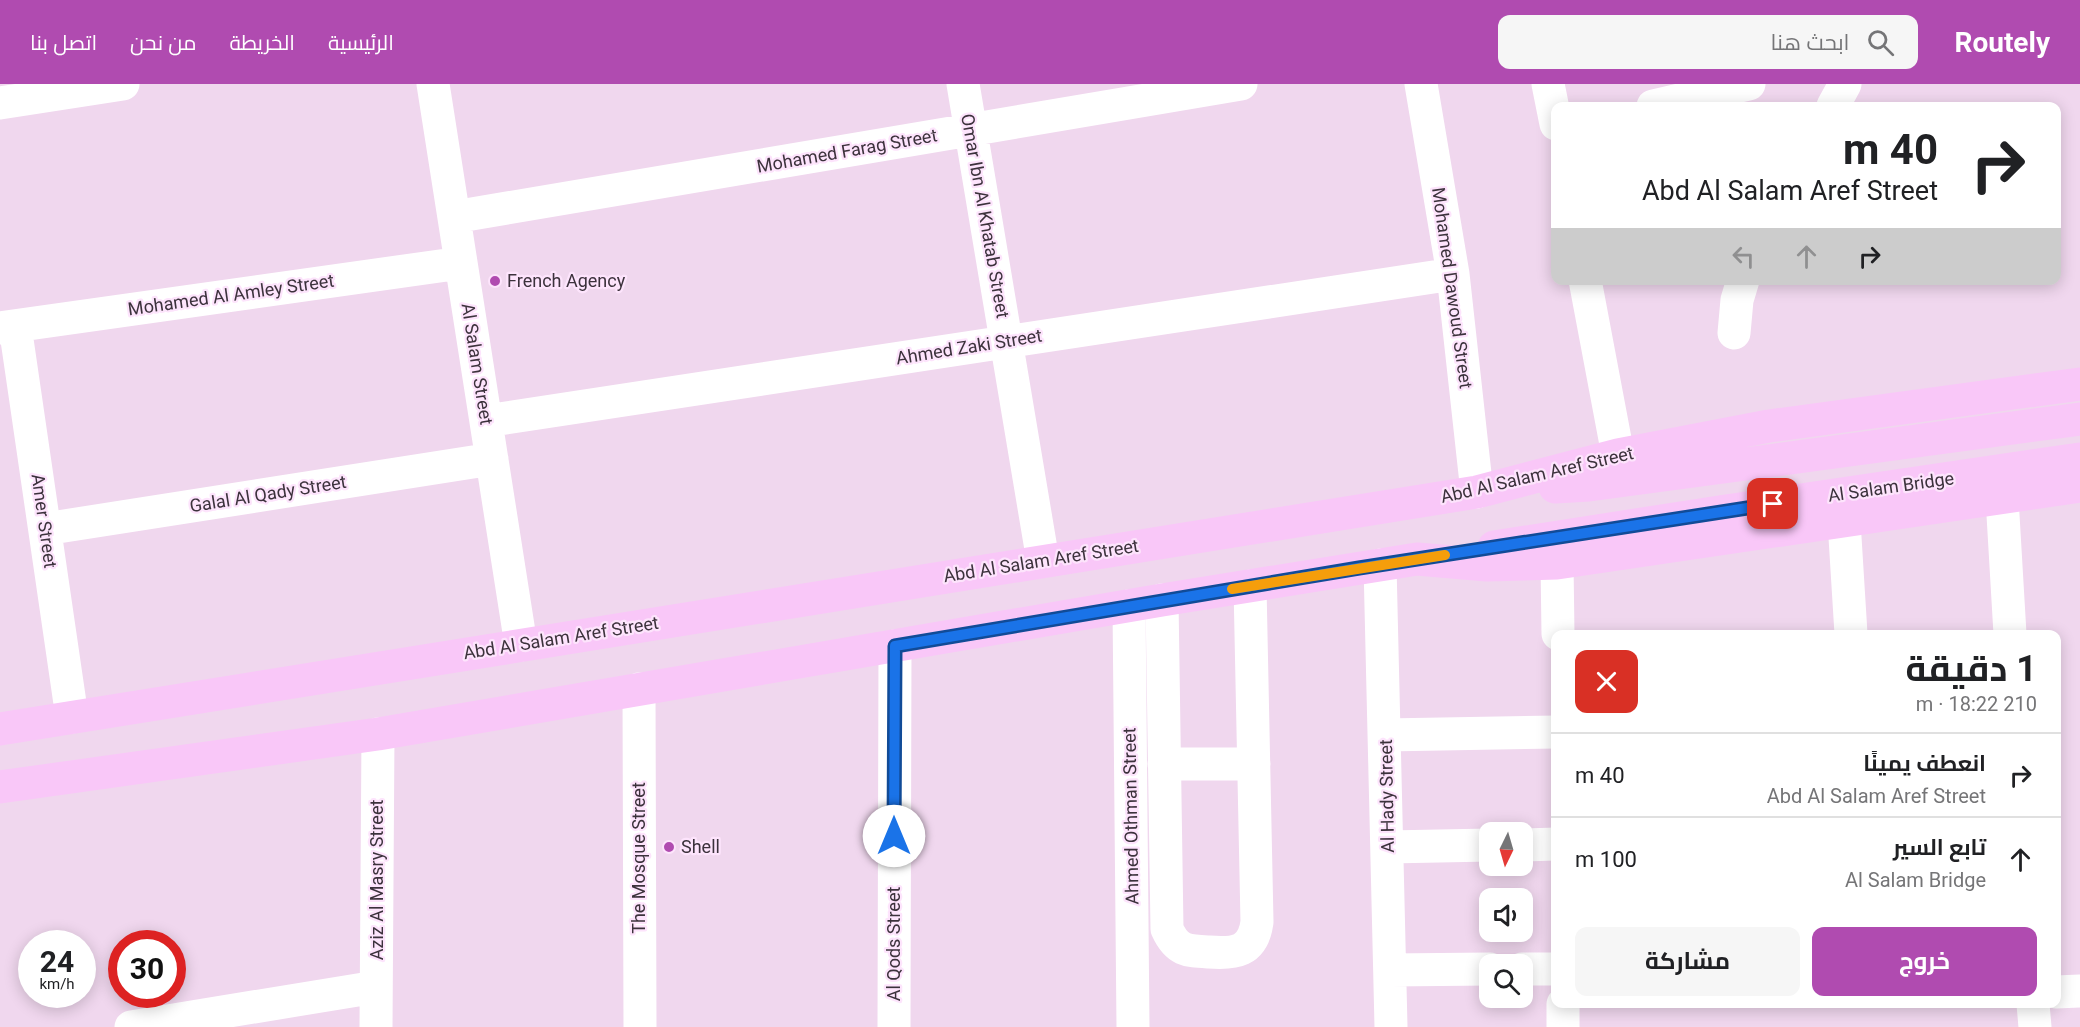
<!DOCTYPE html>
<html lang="ar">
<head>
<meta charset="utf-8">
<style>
	:root { --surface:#fff; --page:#f6f6f6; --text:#202124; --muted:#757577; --line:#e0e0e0; --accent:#b04bb0 }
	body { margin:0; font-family:Roboto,Cairo,sans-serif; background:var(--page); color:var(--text); direction:rtl; height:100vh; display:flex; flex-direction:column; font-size:22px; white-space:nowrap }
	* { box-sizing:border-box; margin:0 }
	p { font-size:20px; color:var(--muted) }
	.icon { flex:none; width:33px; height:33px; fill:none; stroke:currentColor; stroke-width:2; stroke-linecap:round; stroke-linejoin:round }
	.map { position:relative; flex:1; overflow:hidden; direction:ltr }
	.panel { position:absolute; left:1551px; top:546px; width:510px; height:378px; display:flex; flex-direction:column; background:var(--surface); border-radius:12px; box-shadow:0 3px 15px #0003; direction:rtl }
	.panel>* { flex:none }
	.top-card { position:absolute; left:1551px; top:18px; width:510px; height:183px; border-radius:12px; box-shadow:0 3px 15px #0003; direction:rtl; background:#fff; color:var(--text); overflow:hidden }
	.needle { width:39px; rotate:185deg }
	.buttons { position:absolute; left:1479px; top:738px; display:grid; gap:12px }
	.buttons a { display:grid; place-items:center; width:54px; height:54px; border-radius:12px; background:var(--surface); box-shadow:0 3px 15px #0003; font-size:30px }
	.speed { position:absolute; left:18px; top:846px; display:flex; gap:12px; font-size:30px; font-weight:700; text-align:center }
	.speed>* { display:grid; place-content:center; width:78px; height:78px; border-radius:50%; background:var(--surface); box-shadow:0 3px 15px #0003; line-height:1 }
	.speed small { font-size:15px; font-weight:400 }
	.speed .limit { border:9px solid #d22; background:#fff; color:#111 }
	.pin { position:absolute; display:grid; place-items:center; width:51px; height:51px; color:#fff; margin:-26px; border-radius:12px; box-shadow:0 3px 9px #0006 }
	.me { position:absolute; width:66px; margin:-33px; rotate:0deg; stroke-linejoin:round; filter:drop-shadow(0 0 4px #0008) }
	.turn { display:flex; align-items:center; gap:21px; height:126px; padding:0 24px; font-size:27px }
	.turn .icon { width:78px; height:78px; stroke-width:2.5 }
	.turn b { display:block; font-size:42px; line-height:51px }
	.lanes { display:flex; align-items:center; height:57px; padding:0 24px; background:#0003; justify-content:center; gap:30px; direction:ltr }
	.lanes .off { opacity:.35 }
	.round { display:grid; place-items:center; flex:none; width:63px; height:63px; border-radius:12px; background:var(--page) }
	.head { display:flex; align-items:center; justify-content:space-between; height:102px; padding:0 24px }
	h1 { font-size:36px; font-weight:700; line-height:45px }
	.primary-button { display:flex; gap:12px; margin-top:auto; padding:12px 24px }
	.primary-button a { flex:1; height:69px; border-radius:12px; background:var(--accent); color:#fff; font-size:24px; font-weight:700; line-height:69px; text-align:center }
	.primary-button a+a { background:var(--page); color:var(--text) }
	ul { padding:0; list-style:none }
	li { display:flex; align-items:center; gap:18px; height:84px; padding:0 24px; border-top:2px solid var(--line) }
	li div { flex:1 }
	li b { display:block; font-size:22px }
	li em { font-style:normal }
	header { display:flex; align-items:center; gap:36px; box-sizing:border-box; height:84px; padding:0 30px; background:var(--accent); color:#fff }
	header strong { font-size:28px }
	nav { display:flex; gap:33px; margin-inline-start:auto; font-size:21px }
	.search { width:420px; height:54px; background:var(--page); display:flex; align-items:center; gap:15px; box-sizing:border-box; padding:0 21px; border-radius:12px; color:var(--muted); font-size:22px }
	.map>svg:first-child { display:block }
</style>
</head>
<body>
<header>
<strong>Routely</strong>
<div class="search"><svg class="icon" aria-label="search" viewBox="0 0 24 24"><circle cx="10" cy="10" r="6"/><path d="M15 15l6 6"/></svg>ابحث هنا</div>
<nav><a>الرئيسية</a><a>الخريطة</a><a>من نحن</a><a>اتصل بنا</a></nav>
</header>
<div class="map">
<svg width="2080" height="943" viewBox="0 0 2080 943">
	<rect width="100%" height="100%" fill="#f0d7ee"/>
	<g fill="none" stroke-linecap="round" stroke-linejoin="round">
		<!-- minor -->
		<path stroke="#fff" stroke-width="33" d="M433,0L521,561
			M963,0L1043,477
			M1421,0L1453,190L1477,408
			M1548,0L1556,40
			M0,19L123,0
			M1653,22L1749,0
			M1833,22L1845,0
			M454,133L1241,0
			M1585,196L1618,371
			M15,242L72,633
			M0,244L461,179
			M1734,249L1737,216L1743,196
			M486,337L1453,190
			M2002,414L2010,550
			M1844,437L1851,550
			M45,445L492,375
			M1557,479L1558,550
			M1380,481L1391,943
			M1162,516L1167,845C1177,867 1187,867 1209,868C1235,870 1253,868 1257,838L1250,502
			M1129,522L1133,943
			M639,605L640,943
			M1385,651L1556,648
			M1164,680H1254
			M1522,761L1556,760
			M1388,763L1490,761
			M1522,885H1556
			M1390,886L1490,885
			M2056,908L2080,907
			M1563,920V943
			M2033,920L2035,943
			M131,943L376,903
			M376,943L378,650
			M894,943L895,562"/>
		<!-- major -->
		<path stroke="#f9c7f8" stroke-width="33" d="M1555,403L1589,401L2080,335
			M1494,463L1726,427L2080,375
			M0,645L1477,408L1618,371L1769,342L2080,300
			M0,703L378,650L1162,516L1417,475L1487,481L1557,479L2080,402"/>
	</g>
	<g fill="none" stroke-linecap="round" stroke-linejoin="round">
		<!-- route casing -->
		<g stroke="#114b97" stroke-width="15">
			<path id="route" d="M894,752L895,562L1359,484L1773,420"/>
		</g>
		<!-- route -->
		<use href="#route" stroke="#1a73e8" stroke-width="10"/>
		<!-- slow -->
		<path stroke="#f59e0b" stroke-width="10" d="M1232,505L1445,471"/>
	</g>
	<!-- markers -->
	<g fill="#b04bb0" stroke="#fde4fc" stroke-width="2">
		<circle cx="495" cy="197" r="6"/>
		<circle cx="669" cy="763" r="6"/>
	</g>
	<g text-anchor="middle" stroke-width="4.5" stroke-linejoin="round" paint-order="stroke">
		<!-- street labels -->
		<g font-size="18" fill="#3c323c" stroke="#fde4fc">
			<text transform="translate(847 67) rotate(-10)" y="6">Mohamed Farag Street</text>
			<text transform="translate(985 132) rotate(80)" y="6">Omar Ibn Al Khatab Street</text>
			<text transform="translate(1452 204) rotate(82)" y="6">Mohamed Dawoud Street</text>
			<text transform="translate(231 211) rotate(-8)" y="6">Mohamed Al Amley Street</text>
			<text transform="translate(969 263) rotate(-9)" y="6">Ahmed Zaki Street</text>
			<text transform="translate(477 280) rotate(81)" y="6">Al Salam Street</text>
			<text transform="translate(1537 391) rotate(-13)" y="6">Abd Al Salam Aref Street</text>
			<text transform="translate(1891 403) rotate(-8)" y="6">Al Salam Bridge</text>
			<text transform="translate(268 410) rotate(-9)" y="6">Galal Al Qady Street</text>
			<text transform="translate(44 437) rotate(82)" y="6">Amer Street</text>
			<text transform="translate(1041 477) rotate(-9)" y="6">Abd Al Salam Aref Street</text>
			<text transform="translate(561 554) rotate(-9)" y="6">Abd Al Salam Aref Street</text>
			<text transform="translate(1387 712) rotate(-91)" y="6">Al Hady Street</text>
			<text transform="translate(1131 732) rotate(-91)" y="6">Ahmed Othman Street</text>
			<text transform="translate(639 774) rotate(-90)" y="6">The Mosque Street</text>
			<text transform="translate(377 796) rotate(-90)" y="6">Aziz Al Masry Street</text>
			<text transform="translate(894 860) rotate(-90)" y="6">Al Qods Street</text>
		</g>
		<!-- poi labels -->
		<g font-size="18" fill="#3c323c" stroke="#fde4fc" text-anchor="start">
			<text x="507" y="203">French Agency</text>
			<text x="681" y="769">Shell</text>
		</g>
	</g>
</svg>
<div class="buttons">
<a><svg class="needle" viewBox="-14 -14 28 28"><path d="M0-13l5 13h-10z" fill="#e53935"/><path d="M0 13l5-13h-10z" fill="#757577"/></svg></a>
<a><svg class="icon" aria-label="sound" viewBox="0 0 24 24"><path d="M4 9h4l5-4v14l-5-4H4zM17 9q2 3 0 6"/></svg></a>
<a><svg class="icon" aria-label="search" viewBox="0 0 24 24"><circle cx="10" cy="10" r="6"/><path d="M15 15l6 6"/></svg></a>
</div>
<div class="speed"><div>24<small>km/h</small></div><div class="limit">30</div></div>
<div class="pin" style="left:1773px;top:420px;background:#d93025"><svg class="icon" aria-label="arrive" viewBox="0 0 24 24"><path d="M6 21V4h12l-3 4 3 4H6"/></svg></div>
<svg class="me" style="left:894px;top:752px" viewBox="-20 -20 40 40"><circle r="19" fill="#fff"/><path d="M0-13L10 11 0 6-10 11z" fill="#1a73e8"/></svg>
<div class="top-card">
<div class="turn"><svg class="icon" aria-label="right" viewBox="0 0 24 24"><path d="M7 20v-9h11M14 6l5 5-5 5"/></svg><div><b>40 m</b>Abd Al Salam Aref Street</div></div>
<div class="lanes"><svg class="icon off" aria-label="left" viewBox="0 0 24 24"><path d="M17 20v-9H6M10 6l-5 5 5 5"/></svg><svg class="icon off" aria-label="ahead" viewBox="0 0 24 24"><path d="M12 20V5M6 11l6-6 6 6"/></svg><svg class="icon" aria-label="right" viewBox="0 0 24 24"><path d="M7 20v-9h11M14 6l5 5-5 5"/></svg></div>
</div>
<section class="panel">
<div class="head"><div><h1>1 دقيقة</h1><p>210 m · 18:22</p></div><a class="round" style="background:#d93025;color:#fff"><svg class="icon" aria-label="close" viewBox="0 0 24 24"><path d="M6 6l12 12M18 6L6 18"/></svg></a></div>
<ul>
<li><svg class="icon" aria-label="right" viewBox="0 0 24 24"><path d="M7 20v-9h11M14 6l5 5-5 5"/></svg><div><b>انعطف يمينًا</b><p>Abd Al Salam Aref Street</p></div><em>40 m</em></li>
<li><svg class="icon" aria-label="ahead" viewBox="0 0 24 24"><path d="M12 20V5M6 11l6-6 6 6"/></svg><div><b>تابع السير</b><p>Al Salam Bridge</p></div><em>100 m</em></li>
</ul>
<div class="primary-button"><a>خروج</a><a>مشاركة</a></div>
</section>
</div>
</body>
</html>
